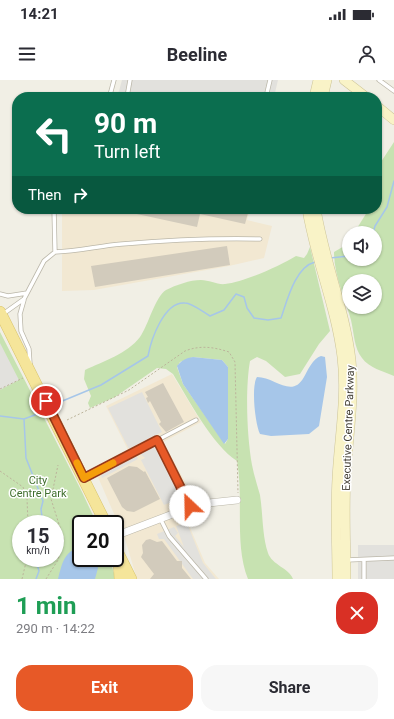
<!DOCTYPE html>
<html lang="en">
<head>
<meta charset="utf-8">
<style>
	:root { --surface:#fff; --page:#f7f7f7; --text:#2b2b33; --muted:#7c7c81; --accent:#e75927 }
	body { margin:0; font-family:Roboto,sans-serif; background:var(--page); color:var(--text); height:100vh; display:flex; flex-direction:column; font-size:15px; white-space:nowrap }
	* { box-sizing:border-box; margin:0 }
	p { font-size:13px; color:var(--muted) }
	.icon { flex:none; width:22px; height:22px; fill:none; stroke:currentColor; stroke-width:2; stroke-linecap:round; stroke-linejoin:round }
	.map { position:relative; height:499px; overflow:hidden }
	.panel { display:flex; flex-direction:column; background:var(--surface); flex:1 }
	.panel>* { flex:none }
	.hud { position:absolute; left:12px; top:12px; width:370px; height:122px; border-radius:16px; box-shadow:0 1px 3px #0004; background:#0b6e4f; color:#fff; overflow:hidden }
	.tools { position:absolute; left:342px; top:146px; display:grid; gap:8px }
	.tools a { display:grid; place-items:center; width:40px; height:40px; border-radius:50%; background:var(--surface); box-shadow:0 1px 3px #0004; font-size:20px }
	.speed { position:absolute; left:12px; top:435px; display:flex; gap:8px; font-size:20px; font-weight:700; text-align:center }
	.speed>* { display:grid; place-content:center; width:52px; height:52px; border-radius:50%; background:var(--surface); box-shadow:0 1px 3px #0004; line-height:1 }
	.speed small { font-size:10px; font-weight:400 }
	.speed .limit { border:2px solid #111; border-radius:6px; background:#fff; color:#111 }
	.pin { position:absolute; display:grid; place-items:center; width:34px; height:34px; color:#fff; margin:-17px; border:2px solid #fff; border-radius:50%; box-shadow:0 1px 4px #0007 }
	.me { position:absolute; width:44px; margin:-22px; rotate:336deg; stroke-linejoin:round; filter:drop-shadow(0 0 3px #0008) }
	.turn { display:flex; align-items:center; gap:14px; height:84px; padding:0 16px; font-size:18px }
	.turn .icon { width:52px; height:52px; stroke-width:2.5 }
	.turn b { display:block; font-size:28px; line-height:34px }
	.then { display:flex; align-items:center; height:38px; padding:0 16px; background:#0003; gap:8px; font-size:15px }
	.round { display:grid; place-items:center; flex:none; width:42px; height:42px; border-radius:16px; background:var(--page) }
	.summary { display:flex; align-items:center; justify-content:space-between; height:68px; padding:0 16px }
	h1 { font-size:24px; font-weight:700; line-height:30px; color:#1e9e55 }
	.primary-button { display:flex; gap:8px; margin-top:auto; padding:8px 16px }
	.primary-button a { flex:1; height:46px; border-radius:16px; background:var(--accent); color:#fff; font-size:16px; font-weight:700; line-height:46px; text-align:center }
	.primary-button a+a { background:var(--page); color:var(--text) }
	.status { display:flex; justify-content:space-between; align-items:center; height:28px; padding:0 20px; background:var(--surface); direction:ltr }
	.status svg { height:11px; fill:currentColor }
	header { display:flex; justify-content:space-between; align-items:center; height:52px; padding:0 16px; background:var(--surface); font-size:18px; font-weight:700 }
	.map>svg:first-child { display:block }
</style>
</head>
<body>
<div class="status"><b>14:21</b><svg viewBox="0 0 49 12"><path d="M0 12V9h3v3zM5 12V6h3v6zM10 12V3h3v9zM15 12V0h3v12zM26 1h20v11H26zM47 4h2v5h-2z"/></svg></div>
<header><svg class="icon" aria-label="menu" viewBox="0 0 24 24"><path d="M4 6h16M4 12h16M4 18h16"/></svg>Beeline<svg class="icon" aria-label="person" viewBox="0 0 24 24"><circle cx="12" cy="8" r="4"/><path d="M4 21q1-7 8-7t8 7"/></svg></header>
<div class="map">
<svg width="394" height="499" viewBox="0 0 394 499">
	<rect width="100%" height="100%" fill="#f1efe5"/>
	<!-- commercial -->
	<path fill="#f2e8d2" d="M62,129H250L247,140L272,146L264,178L229,186L94,210L62,211Z
		M172,294L201,342L163,362L194,418L180,424L205,483L219,499H137L125,459L94,388L128,370L106,326Z"/>
	<!-- green -->
	<path fill="#c7e2b1" fill-rule="evenodd" d="M394,62V296C383,291 369,288 362,278C354,268 354,253 351,240C345,218 334,196 334,172L346,165L349,160V179H375V153H354L369,129H377V88ZM349,201H375V227H349Z
		M310,167L330,251L319,264L300,294L285,297L266,281L257,277L250,281C245,310 247,357 252,385C254,395 257,405 260,415C263,434 262,455 268,473C272,485 289,488 293,499H248C234,464 244,419 237,381C213,366 188,319 173,294L166,289L157,288L115,317L90,328L88,323L91,316L84,299L85,290C104,281 127,274 140,257C148,246 155,217 166,210C176,205 190,200 201,200C209,200 218,205 225,204C244,202 280,186 296,176L304,178L307,174ZM193,277L222,280L228,287V359L225,364L183,304L177,287L180,282Z
		M0,252L82,412L97,444H81V478H109L116,499H0ZM21,444H55V478H21Z"/>
	<!-- parking -->
	<path fill="#e2e1dd" d="M122,0H278L274,17H114L119,11Z
		M0,263L19,300L0,310Z
		M142,312L162,352L129,369L108,328Z
		M157,360L186,416L164,425L141,380L145,378L144,377L140,374L136,375L138,379L102,398L99,390Z
		M187,443L203,483L216,499H193L164,459H159L157,454L174,447L178,453L175,456L184,467L176,446Z
		M358,465H394V499H358Z"/>
	<!-- water -->
	<path fill="#a6c6e9" d="M321,276L325,277L327,297L319,346L309,354L271,356L260,354C255,344 251,306 257,297C275,297 292,319 304,297C308,290 313,278 321,276Z
		M193,277L222,280L228,287V359L224,364L183,304L177,286C182,280 186,278 193,277Z
		M75,469H81V478H96L98,488L95,499H58C61,488 63,474 75,469Z"/>
	<g fill="none" stroke-linecap="round" stroke-linejoin="round">
		<!-- stream -->
		<path stroke="#a6c6e9" stroke-width="1.5" d="M373,153L375,146L387,127L394,101
			M330,178L349,176
			M60,322L101,305L148,276C151,260 164,221 185,223C192,223 203,232 210,236L224,230L236,214L244,217L247,228L254,238L268,240L281,238C287,221 295,187 315,182
			M0,336L24,339L40,333
			M24,339L26,378L43,421L41,429L43,444
			M36,499L39,491L36,481L37,478"/>
	</g>
	<!-- building -->
	<path fill="#d2cbbc" d="M123,129H249L245,144L200,134L197,147L123,131Z
		M227,166L230,185L95,207L91,186Z
		M163,303L184,342L166,352L159,344L161,342L150,321L148,323L146,318L148,317L145,312Z
		M129,386L137,387L144,392L145,391L160,419L134,432L127,431L122,427L107,398Z
		M150,459L157,462L162,461L177,481H182V488L191,499H150L154,494L141,477L143,473L142,465L146,460Z"/>
	<g fill="none" stroke-linecap="round" stroke-linejoin="round">
		<!-- lane casing -->
		<g stroke="#bbb7a9" stroke-width="5">
			<path id="lane" d="M379,0L394,11
				M110,15L119,17
				M57,17L110,15L114,0
				M127,17L130,0
				M266,17L270,0
				M54,129L55,172
				M0,214L8,216L27,213
				M24,220L20,234L21,251L29,269L30,284
				M3,234L24,219L44,181L55,172C78,171 99,166 122,164C168,160 213,158 260,159
				M157,360L190,427
				M85,398L196,340
				M160,438L169,456L206,499
				M347,480L394,478
				M364,480V499"/>
		</g>
		<!-- street casing -->
		<g stroke="#bbb7a9" stroke-width="8">
			<path id="street" d="M115,456L199,424L237,420"/>
		</g>
		<!-- secondary casing -->
		<g stroke="#cdc598" stroke-width="10">
			<path id="secondary" d="M344,0L366,17
				M314,17L318,0
				M323,17L327,0
				M377,26L394,40
				M307,129C315,179 336,227 342,277C347,318 339,358 337,399C335,432 337,466 337,499
				M316,129C324,180 345,229 351,280C355,318 348,357 346,395C344,430 346,465 346,499"/>
		</g>
		<!-- primary casing -->
		<g stroke="#d8c46c" stroke-width="12">
			<path id="primary" d="M0,232L106,444
				M115,467L131,499
				M119,481L120,499"/>
		</g>
		<!-- path -->
		<path stroke="#bcb49b" stroke-width="1" stroke-dasharray="2 2" stroke-linecap="butt" d="M0,309L23,298
			M67,340L129,310L185,271C200,265 214,267 229,272L235,282L238,413
			M0,391L23,407L27,418L28,444
			M22,499L27,478
			M46,499L58,480L64,460L51,419L58,385"/>
		<!-- lane -->
		<use href="#lane" stroke="#fff" stroke-width="3.5"/>
		<!-- street -->
		<use href="#street" stroke="#fff" stroke-width="7"/>
		<!-- secondary -->
		<use href="#secondary" stroke="#f9f3c7" stroke-width="9"/>
		<!-- primary -->
		<use href="#primary" stroke="#f5e59a" stroke-width="11"/>
	</g>
	<g fill="none" stroke-linecap="round" stroke-linejoin="round">
		<!-- route casing -->
		<g stroke="#963a19" stroke-width="10">
			<path id="route" d="M46,321L84,398L157,360L190,426"/>
		</g>
		<!-- route -->
		<use href="#route" stroke="#e75927" stroke-width="7"/>
		<!-- slow -->
		<path stroke="#f59e0b" stroke-width="7" d="M77,383L84,398L113,383"/>
	</g>
	<g text-anchor="middle" stroke-width="3" stroke-linejoin="round" paint-order="stroke">
		<!-- street labels -->
		<g font-size="11" fill="#433f35" stroke="#fff">
			<text transform="translate(348 348) rotate(-88)" y="4">Executive Centre Parkway</text>
		</g>
		<!-- park labels -->
		<g font-size="11" fill="#406f2e" stroke="#fff">
			<text x="38" y="404">City<tspan x="38" dy="13">Centre Park</tspan></text>
		</g>
	</g>
</svg>
<div class="tools">
<a><svg class="icon" aria-label="sound" viewBox="0 0 24 24"><path d="M4 9h4l5-4v14l-5-4H4zM17 9q2 3 0 6"/></svg></a>
<a><svg class="icon" aria-label="layers" viewBox="0 0 24 24"><path d="M12 4l9 5-9 5-9-5zM3 14l9 5 9-5"/></svg></a>
</div>
<div class="speed"><div>15<small>km/h</small></div><div class="limit">20</div></div>
<div class="pin" style="left:46px;top:321px;background:#d93025"><svg class="icon" aria-label="arrive" viewBox="0 0 24 24"><path d="M6 21V4h12l-3 4 3 4H6"/></svg></div>
<svg class="me" style="left:190px;top:426px" viewBox="-20 -20 40 40"><circle r="19" fill="#fff"/><path d="M0-13L10 11 0 6-10 11z" fill="#e75927"/></svg>
<div class="hud">
<div class="turn"><svg class="icon" aria-label="left" viewBox="0 0 24 24"><path d="M17 20v-9H6M10 6l-5 5 5 5"/></svg><div><b>90 m</b>Turn left</div></div>
<div class="then">Then<svg class="icon" aria-label="right" viewBox="0 0 24 24"><path d="M7 20v-9h11M14 6l5 5-5 5"/></svg></div>
</div>
</div>
<section class="panel">
<div class="summary"><div><h1>1 min</h1><p>290 m · 14:22</p></div><a class="round" style="background:#d93025;color:#fff"><svg class="icon" aria-label="close" viewBox="0 0 24 24"><path d="M6 6l12 12M18 6L6 18"/></svg></a></div>
<div class="primary-button"><a>Exit</a><a>Share</a></div>
</section>
</body>
</html>
